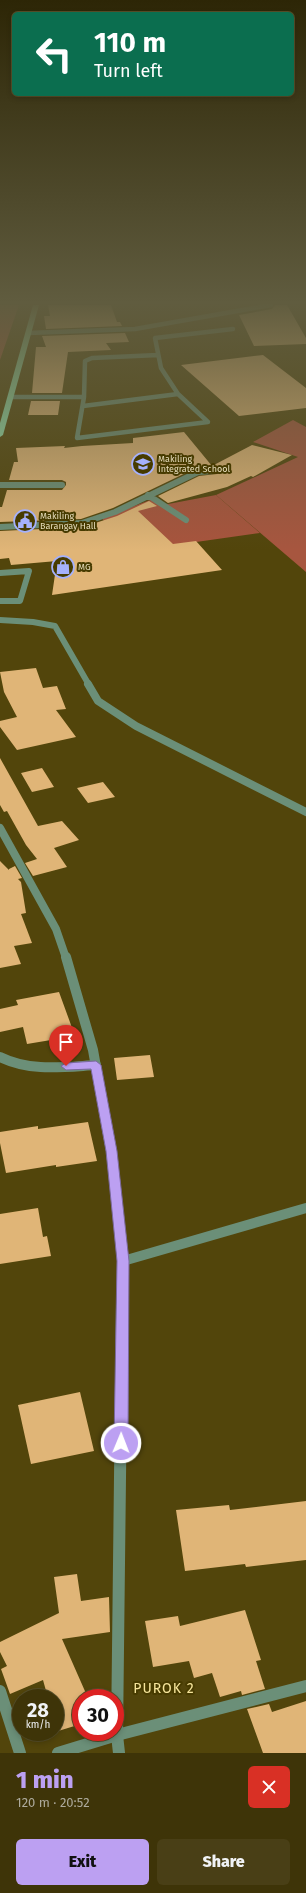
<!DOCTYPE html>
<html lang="en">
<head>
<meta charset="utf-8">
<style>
	:root { --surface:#3e3408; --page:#493f16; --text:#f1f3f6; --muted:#adaa9c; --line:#574f29; --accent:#bca0f2 }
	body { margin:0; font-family:"Fira Sans",sans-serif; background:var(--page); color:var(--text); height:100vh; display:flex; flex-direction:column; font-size:15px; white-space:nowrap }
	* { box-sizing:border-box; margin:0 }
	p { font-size:13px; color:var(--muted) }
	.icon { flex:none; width:22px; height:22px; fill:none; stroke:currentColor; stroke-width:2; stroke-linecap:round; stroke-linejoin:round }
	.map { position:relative; height:1753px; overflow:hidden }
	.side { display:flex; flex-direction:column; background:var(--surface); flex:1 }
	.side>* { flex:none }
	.hud { position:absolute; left:12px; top:12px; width:282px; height:84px; border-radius:6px; box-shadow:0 2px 6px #0003,0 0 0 1px var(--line); background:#0b6e4f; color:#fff; overflow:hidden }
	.speed { position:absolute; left:12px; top:1689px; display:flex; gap:8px; font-size:20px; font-weight:700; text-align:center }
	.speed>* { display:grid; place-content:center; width:52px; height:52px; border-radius:50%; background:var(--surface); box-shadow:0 2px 6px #0003,0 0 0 1px var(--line); line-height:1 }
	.speed small { font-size:10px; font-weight:400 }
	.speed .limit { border:6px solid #d22; background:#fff; color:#111 }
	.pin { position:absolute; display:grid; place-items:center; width:34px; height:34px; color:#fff; margin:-41px -17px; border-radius:50% 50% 50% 0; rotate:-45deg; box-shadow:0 0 4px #0007 }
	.pin .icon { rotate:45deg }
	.me { position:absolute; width:44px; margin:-22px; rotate:1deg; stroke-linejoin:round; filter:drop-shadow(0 0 3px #0008) }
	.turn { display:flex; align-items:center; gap:14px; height:84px; padding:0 16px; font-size:18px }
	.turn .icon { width:52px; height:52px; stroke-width:2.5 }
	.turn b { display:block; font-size:28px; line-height:34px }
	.round { display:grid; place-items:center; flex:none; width:42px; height:42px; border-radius:6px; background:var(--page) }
	.overview { display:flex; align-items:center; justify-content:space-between; height:68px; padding:0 16px }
	h1 { font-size:24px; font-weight:800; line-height:30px; color:var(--accent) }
	.primary-button { display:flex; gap:8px; margin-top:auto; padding:8px 16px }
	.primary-button a { flex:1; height:46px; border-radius:6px; background:var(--accent); color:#111; font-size:16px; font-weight:800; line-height:46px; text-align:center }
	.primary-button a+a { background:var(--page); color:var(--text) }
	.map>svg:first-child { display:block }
</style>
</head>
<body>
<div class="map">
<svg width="306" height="1753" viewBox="0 0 306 1753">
	<rect width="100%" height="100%" fill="#52450b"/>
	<!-- green -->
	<path fill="#a7563f" d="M293,420L306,427V572L216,495L298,457L253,442Z"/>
	<!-- forest -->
	<path fill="#a8543d" d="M0,305H19L0,360Z
		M216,495L260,533L161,547L107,526L102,518L153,499L163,505Z"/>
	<!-- building -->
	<path fill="#e0b577" d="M48,305H111L117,322H120L122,326L46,329L44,316H50Z
		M275,305H287L306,338V344L254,346L239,315L272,309Z
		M125,333L129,342L106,343L111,350L68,352L62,393H32L36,347H46L42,336Z
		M263,355L306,388V408L239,416L181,365Z
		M31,401H60L58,415H28Z
		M184,432L212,466L252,445L292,455L253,477L251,476L227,487L168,503L158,496L199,476L226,473L227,468L224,466L196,468L113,508L81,519L0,522V507H2L7,490H62L66,485V482L62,480H9L14,462H18L16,448L65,446L64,448L82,446L133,443V438Z
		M149,501L157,506L138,511L173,544L196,541L222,570L52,595L57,561L11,565L9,558L0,559V531L83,527L117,516Z
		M36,668L43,688L57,686L66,709L56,710L76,737L17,750L0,727V721L17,717L4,692L0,672Z
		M0,758L38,826L62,821L79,840L54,848L67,867L33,876L25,863L37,859L26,845L7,811L4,812L0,805Z
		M42,768L54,787L32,792L21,773Z
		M103,782L115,797L88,803L77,788Z
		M0,861L9,870V869L15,866L22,878L18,879L21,882L26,913L21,914L32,943L14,946L21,964L0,968Z
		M59,992L75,1036L27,1044L23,1027L0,1032V1009L18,1005L16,1000Z
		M150,1055L154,1077L117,1080L114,1058Z
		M88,1122L97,1161L56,1167V1165L6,1173L0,1143V1132L38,1126V1129Z
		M38,1208L43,1237L47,1236L51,1256L0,1264V1214Z
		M80,1392L94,1451L31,1464L18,1405Z
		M306,1501V1560L246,1567L245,1564L185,1571L176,1510L229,1505L230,1510Z
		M77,1574L81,1601L109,1597L110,1632L62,1639L88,1698H81V1724L55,1732V1698H48L43,1680L10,1694L1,1669L7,1666L0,1652V1642L59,1613L54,1577Z
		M245,1610L261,1660L256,1661L265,1689L242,1695L241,1691L220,1697L212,1673L194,1678L189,1661L153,1667L145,1621L178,1616L180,1626Z
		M306,1701V1753H263L247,1709L269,1704L272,1712Z"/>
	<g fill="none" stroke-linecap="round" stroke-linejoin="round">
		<!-- service-far3 -->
		<path stroke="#6b8f78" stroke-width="4.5" d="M158,355L92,358L85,361L84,397L77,438L208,422L178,394L161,368L155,338L233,329
			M11,397H84
			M83,406L178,394
			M199,472L224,470"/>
		<!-- service-far2 -->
		<path stroke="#6b8f78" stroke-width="6" d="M0,485H62
			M148,495L186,520
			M0,527L82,523L115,512L198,472L212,471
			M0,573L29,571L20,601H0
			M0,620L33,622L55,626L89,685"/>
		<!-- service-far1 -->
		<path stroke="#6b8f78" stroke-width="8" d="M88,684L98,701L136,726L306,812"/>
		<!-- service -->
		<path stroke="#6b8f78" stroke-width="10" d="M0,1057C30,1072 63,1067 96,1065
			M123,1261L306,1208"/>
		<!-- minor-far3 -->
		<path stroke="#6b8f78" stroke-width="4.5" d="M28,333L135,329L271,305"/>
		<!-- minor-far2 -->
		<path stroke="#6b8f78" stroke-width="8" d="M0,828L56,929L66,958"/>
		<!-- minor-far1 -->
		<path stroke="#6b8f78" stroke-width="10" d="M66,957L93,1050L111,1151L123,1261L122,1307"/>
		<!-- minor -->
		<path stroke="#6b8f78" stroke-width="12" d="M0,1691L20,1753
			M119,1753L117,1735L122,1306"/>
		<!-- tertiary -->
		<path stroke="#6b8f78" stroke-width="12" d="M58,1753L117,1735L306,1686"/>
		<!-- trunk -->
		<path fill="#91e3b0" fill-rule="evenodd" d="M33,305H39L3,435L0,437V423Z"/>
	</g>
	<!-- sky -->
	<linearGradient id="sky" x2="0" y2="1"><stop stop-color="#2d2606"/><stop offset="0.55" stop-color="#605c3f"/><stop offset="1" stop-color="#605c3f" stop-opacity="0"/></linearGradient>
	<rect width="306" height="550" fill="url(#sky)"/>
	<!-- route -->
	<path fill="#bca0f2" stroke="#7a689d" d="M96,1061L101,1065L117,1151L129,1261L128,1443L126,1447L121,1449L116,1447L114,1443L117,1261L106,1151L91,1069L66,1070L61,1066L66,1063Z"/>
	<!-- icons -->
	<defs>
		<g id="school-ring" transform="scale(1.15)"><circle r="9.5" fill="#473b00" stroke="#a5b1fc" stroke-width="1.5"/><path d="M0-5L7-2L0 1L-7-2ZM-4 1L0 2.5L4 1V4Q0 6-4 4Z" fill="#a5b1fc"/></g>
		<g id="civic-ring" transform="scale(1.15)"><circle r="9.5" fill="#473b00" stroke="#a5b1fc" stroke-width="1.5"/><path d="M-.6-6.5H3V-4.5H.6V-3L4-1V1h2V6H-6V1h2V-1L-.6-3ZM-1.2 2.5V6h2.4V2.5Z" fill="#a5b1fc"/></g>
		<g id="shop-ring" transform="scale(1.15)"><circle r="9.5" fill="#473b00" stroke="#a5b1fc" stroke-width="1.5"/><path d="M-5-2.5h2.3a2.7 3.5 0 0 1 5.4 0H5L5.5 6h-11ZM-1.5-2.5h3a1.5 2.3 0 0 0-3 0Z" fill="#a5b1fc"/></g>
	</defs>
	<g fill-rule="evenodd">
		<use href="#school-ring" x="143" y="464"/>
		<use href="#civic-ring" x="25" y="521"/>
		<use href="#shop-ring" x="63" y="567"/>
	</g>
	<g text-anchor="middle" stroke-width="4" stroke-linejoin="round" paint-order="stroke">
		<!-- far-poi labels -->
		<g font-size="9" fill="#e6ddbb" stroke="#473b00" text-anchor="start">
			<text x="158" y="462">Makiling<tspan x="158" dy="10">Integrated School</tspan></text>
			<text x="40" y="519">Makiling<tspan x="40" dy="10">Barangay Hall</tspan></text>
			<text x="78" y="570">MG</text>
		</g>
		<!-- near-neighbourhood labels -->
		<g font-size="14" letter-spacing="1" fill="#f6e59c" stroke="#473b00">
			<text x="164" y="1693">PUROK 2</text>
		</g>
	</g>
</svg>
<div class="speed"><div>28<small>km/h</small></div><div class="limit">30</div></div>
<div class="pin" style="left:66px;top:1066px;background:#d93025"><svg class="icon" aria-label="arrive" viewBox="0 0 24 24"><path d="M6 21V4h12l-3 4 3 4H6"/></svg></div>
<svg class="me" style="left:121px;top:1443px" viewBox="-20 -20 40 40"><circle r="17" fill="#bca0f2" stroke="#fff" stroke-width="3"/><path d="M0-11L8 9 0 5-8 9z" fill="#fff"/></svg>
<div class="hud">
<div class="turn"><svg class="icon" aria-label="left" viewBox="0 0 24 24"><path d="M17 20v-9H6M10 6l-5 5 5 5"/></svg><div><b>110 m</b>Turn left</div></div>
</div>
</div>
<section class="side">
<div class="overview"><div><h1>1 min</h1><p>120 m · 20:52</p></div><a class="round" style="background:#d93025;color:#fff"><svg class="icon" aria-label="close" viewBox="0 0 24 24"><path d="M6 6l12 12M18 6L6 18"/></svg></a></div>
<div class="primary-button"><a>Exit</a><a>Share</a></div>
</section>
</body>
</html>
